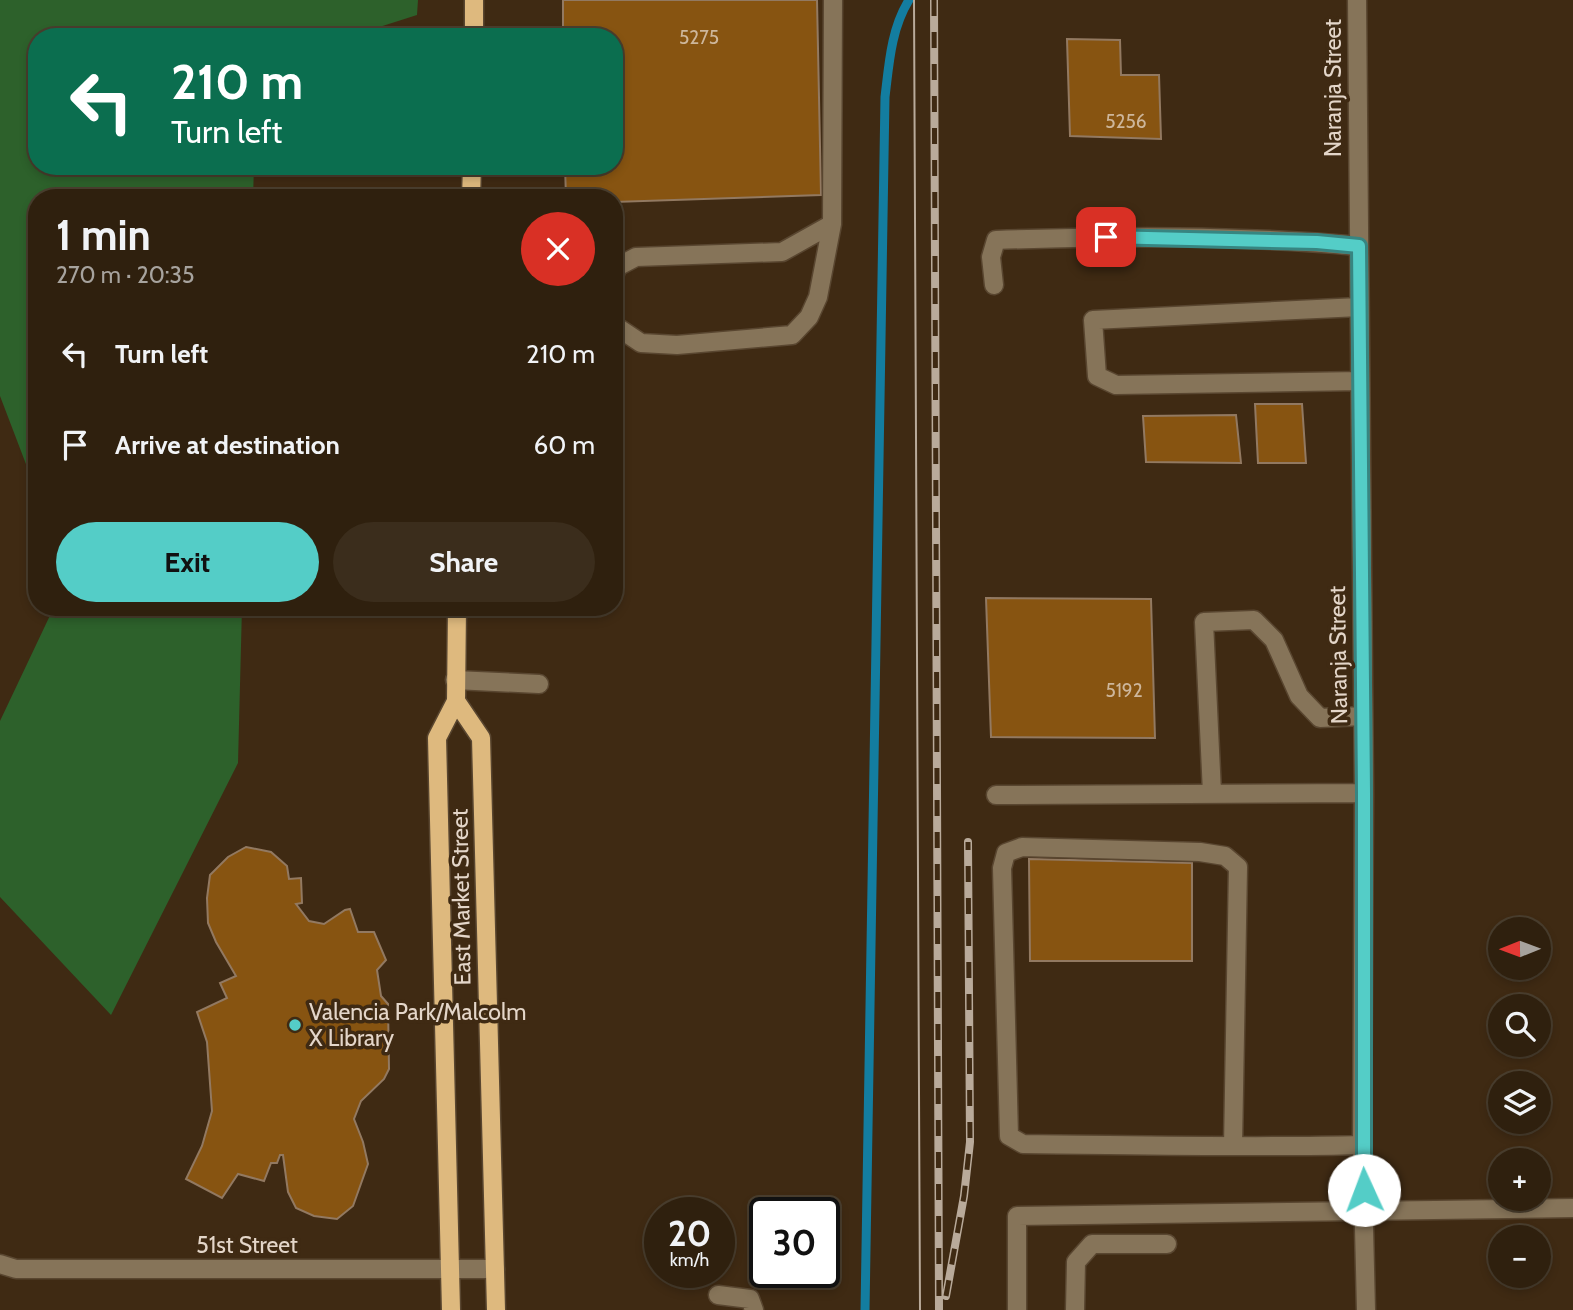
<!DOCTYPE html>
<html lang="en">
<head>
<meta charset="utf-8">
<style>
	:root { --surface:#2f200e; --page:#3b2d1c; --text:#f1f3f6; --muted:#a7a39e; --line:#4a3e2e; --accent:#54cdc7 }
	body { margin:0; font-family:Cabin,sans-serif; background:var(--page); color:var(--text); height:100vh; display:flex; flex-direction:column; font-size:26px; white-space:nowrap }
	* { box-sizing:border-box; margin:0 }
	p { font-size:23px; color:var(--muted) }
	.icon { flex:none; width:38px; height:38px; fill:none; stroke:currentColor; stroke-width:2; stroke-linecap:round; stroke-linejoin:round }
	.map { position:relative; flex:1; overflow:hidden }
	.sheet { position:absolute; left:28px; top:189px; width:595px; height:427px; display:flex; flex-direction:column; background:var(--surface); border-radius:28px; box-shadow:0 4px 10px #0003,0 0 0 2px var(--line) }
	.sheet>* { flex:none }
	.top-card { position:absolute; left:28px; top:28px; width:595px; height:147px; border-radius:28px; box-shadow:0 4px 10px #0003,0 0 0 2px var(--line); background:#0b6e4f; color:#fff; overflow:hidden }
	.needle { width:46px; rotate:269deg }
	.controls { position:absolute; left:1488px; top:917px; display:grid; gap:14px }
	.controls a { display:grid; place-items:center; width:63px; height:63px; border-radius:50%; background:var(--surface); box-shadow:0 4px 10px #0003,0 0 0 2px var(--line); font-size:35px }
	.speed { position:absolute; left:644px; top:1197px; display:flex; gap:14px; font-size:35px; font-weight:700; text-align:center }
	.speed>* { display:grid; place-content:center; width:91px; height:91px; border-radius:50%; background:var(--surface); box-shadow:0 4px 10px #0003,0 0 0 2px var(--line); line-height:1 }
	.speed small { font-size:18px; font-weight:400 }
	.speed .limit { border:4px solid #111; border-radius:10px; background:#fff; color:#111 }
	.pin { position:absolute; display:grid; place-items:center; width:60px; height:60px; color:#fff; margin:-30px; border-radius:14px; box-shadow:0 4px 10px #0006 }
	.me { position:absolute; width:77px; margin:-38px; rotate:358deg; stroke-linejoin:round; filter:drop-shadow(0 0 5px #0008) }
	.turn { display:flex; align-items:center; gap:24px; height:147px; padding:0 28px; font-size:32px }
	.turn .icon { width:91px; height:91px; stroke-width:2.5 }
	.turn b { display:block; font-size:49px; line-height:60px }
	.round { display:grid; place-items:center; flex:none; width:74px; height:74px; border-radius:37px; background:var(--page) }
	.head { display:flex; align-items:center; justify-content:space-between; height:119px; padding:0 28px }
	h1 { font-size:42px; font-weight:700; line-height:52px }
	.action { display:flex; gap:14px; margin-top:auto; padding:14px 28px }
	.action a { flex:1; height:80px; border-radius:42px; background:var(--accent); color:#111; font-size:28px; font-weight:700; line-height:80px; text-align:center }
	.action a+a { background:var(--page); color:var(--text) }
	ul { padding:0; list-style:none }
	li { display:flex; align-items:center; gap:21px; height:91px; padding:0 28px }
	li div { flex:1 }
	li b { display:block; font-size:26px }
	li em { font-style:normal }
	.map>svg:first-child { display:block }
</style>
</head>
<body>
<div class="map">
<svg width="1573" height="1310" viewBox="0 0 1573 1310">
	<rect width="100%" height="100%" fill="#3f2a13"/>
	<!-- green -->
	<path fill="#2d612b" d="M0,0H418L417,15L348,37H37V166H254L253,198H37V493L0,396Z
		M54,607H242L238,763L111,1015L0,897V721Z"/>
	<g fill="none" stroke-linecap="round" stroke-linejoin="round">
		<!-- stream -->
		<path stroke="#137da0" stroke-width="9" d="M865,1310L885,97C889,64 891,29 909,0"/>
	</g>
	<!-- building -->
	<path fill="#875411" stroke="#927961" stroke-width="2" d="M563,0H817L821,195L614,202V198H566L565,166H614V37H563Z
		M1067,39L1120,40L1121,75H1159L1161,139L1070,136Z
		M1255,404H1302L1306,463H1258Z
		M1236,415L1241,463L1146,462L1143,416Z
		M986,598L1151,599L1155,738L991,737Z
		M246,847L271,852L287,866L289,879L301,878L302,903L296,904L309,921L324,924L345,910L350,909L358,932H374L386,960L377,970L381,996L388,1004L389,1069L384,1079L361,1101L354,1119L363,1142L368,1164L353,1206L337,1219L314,1216L296,1208L288,1192L283,1155H280L277,1163H271L264,1181L238,1174L222,1198L186,1179L202,1146L212,1111L207,1042L197,1012L227,998L220,983L236,976L216,942L208,923L207,898L210,875L228,857Z
		M1029,859L1192,863V961H1030Z"/>
	<g fill="none" stroke-linecap="round" stroke-linejoin="round">
		<!-- minor casing -->
		<g stroke="#594630" stroke-width="21">
			<path id="minor" d="M1357,0L1364,793L1362,1145L1366,1310
				M614,277L617,267L636,257L782,252L832,224
				M994,285L991,257L996,240C1117,236 1238,235 1359,246
				M1359,307L1093,320L1097,376L1116,385L1360,381
				M614,325L641,343L677,345L792,335L809,317L818,297L832,224L833,0
				M455,680L539,684
				M1212,793L1204,622L1254,620L1274,640L1299,696L1320,718L1363,716
				M996,795L1364,793
				M1233,1146L1238,867L1225,856L1200,852L1022,847L1006,853L1002,868L1009,1136L1023,1144C1136,1145 1249,1148 1362,1145
				M0,1264L16,1269H495
				M718,1295L750,1299L754,1310
				M1017,1310V1216L1573,1208
				M1075,1310L1076,1262L1092,1244H1167"/>
		</g>
		<!-- major casing -->
		<g stroke="#594630" stroke-width="21">
			<path id="major" d="M474,0V37
				M471,198L472,166
				M456,701L481,738L496,1310
				M451,1310L437,738L456,701L457,607"/>
		</g>
		<!-- minor -->
		<use href="#minor" stroke="#867459" stroke-width="18"/>
		<!-- major -->
		<use href="#major" stroke="#deb97e" stroke-width="18"/>
		<!-- tram -->
		<path stroke="#b9aa9a" stroke-width="2" d="M914,0L920,1310"/>
		<!-- rail casing -->
		<g stroke="#b9aa9a" stroke-width="8">
			<path id="rail" d="M934,0L939,1310
				M946,1296L964,1196L970,1142L968,842"/>
		</g>
		<!-- rail -->
		<use href="#rail" stroke="#3f2a13" stroke-width="5" stroke-dasharray="16" stroke-linecap="butt"/>
	</g>
	<g fill="none" stroke-linecap="round" stroke-linejoin="round">
		<!-- route casing -->
		<g stroke="#378581" stroke-width="18">
			<path id="route" d="M1106,237L1317,242L1359,246L1364,793V1190"/>
		</g>
		<!-- route -->
		<use href="#route" stroke="#54cdc7" stroke-width="12"/>
	</g>
	<!-- markers -->
	<circle fill="#54cdc7" stroke="#3f2a13" stroke-width="2.5" cx="295" cy="1025" r="7"/>
	<g text-anchor="middle" stroke-width="7" stroke-linejoin="round" paint-order="stroke">
		<!-- number labels -->
		<g font-size="19" fill="#cdb69b">
			<text x="699" y="44">5275</text>
			<text x="1126" y="128">5256</text>
			<text x="1124" y="697">5192</text>
		</g>
		<!-- street labels -->
		<g font-size="23" fill="#e4d6c9" stroke="#3f2a13">
			<text transform="translate(1333 88) rotate(-90)" y="8">Naranja Street</text>
			<text transform="translate(1338 655) rotate(-91)" y="8">Naranja Street</text>
			<text transform="translate(461 897) rotate(-91)" y="8">East Market Street</text>
			<text x="247" y="1253">51st Street</text>
		</g>
		<!-- poi labels -->
		<g font-size="23" fill="#e4d6c9" stroke="#3f2a13" text-anchor="start">
			<text x="309" y="1020">Valencia Park/Malcolm<tspan x="309" dy="26">X Library</tspan></text>
		</g>
	</g>
</svg>
<div class="controls">
<a><svg class="needle" viewBox="-14 -14 28 28"><path d="M0-13l5 13h-10z" fill="#e53935"/><path d="M0 13l5-13h-10z" fill="#a7a39e"/></svg></a>
<a><svg class="icon" aria-label="search" viewBox="0 0 24 24"><circle cx="10" cy="10" r="6"/><path d="M15 15l6 6"/></svg></a>
<a><svg class="icon" aria-label="layers" viewBox="0 0 24 24"><path d="M12 4l9 5-9 5-9-5zM3 14l9 5 9-5"/></svg></a>
<a>+</a>
<a>−</a>
</div>
<div class="speed"><div>20<small>km/h</small></div><div class="limit">30</div></div>
<div class="pin" style="left:1106px;top:237px;background:#d93025"><svg class="icon" aria-label="arrive" viewBox="0 0 24 24"><path d="M6 21V4h12l-3 4 3 4H6"/></svg></div>
<svg class="me" style="left:1364px;top:1190px" viewBox="-20 -20 40 40"><circle r="19" fill="#fff"/><path d="M0-13L10 11 0 6-10 11z" fill="#54cdc7"/></svg>
<div class="top-card">
<div class="turn"><svg class="icon" aria-label="left" viewBox="0 0 24 24"><path d="M17 20v-9H6M10 6l-5 5 5 5"/></svg><div><b>210 m</b>Turn left</div></div>
</div>
<section class="sheet">
<div class="head"><div><h1>1 min</h1><p>270 m · 20:35</p></div><a class="round" style="background:#d93025;color:#fff"><svg class="icon" aria-label="close" viewBox="0 0 24 24"><path d="M6 6l12 12M18 6L6 18"/></svg></a></div>
<ul>
<li><svg class="icon" aria-label="left" viewBox="0 0 24 24"><path d="M17 20v-9H6M10 6l-5 5 5 5"/></svg><div><b>Turn left</b></div><em>210 m</em></li>
<li><svg class="icon" aria-label="arrive" viewBox="0 0 24 24"><path d="M6 21V4h12l-3 4 3 4H6"/></svg><div><b>Arrive at destination</b></div><em>60 m</em></li>
</ul>
<div class="action"><a>Exit</a><a>Share</a></div>
</section>
</div>
</body>
</html>
